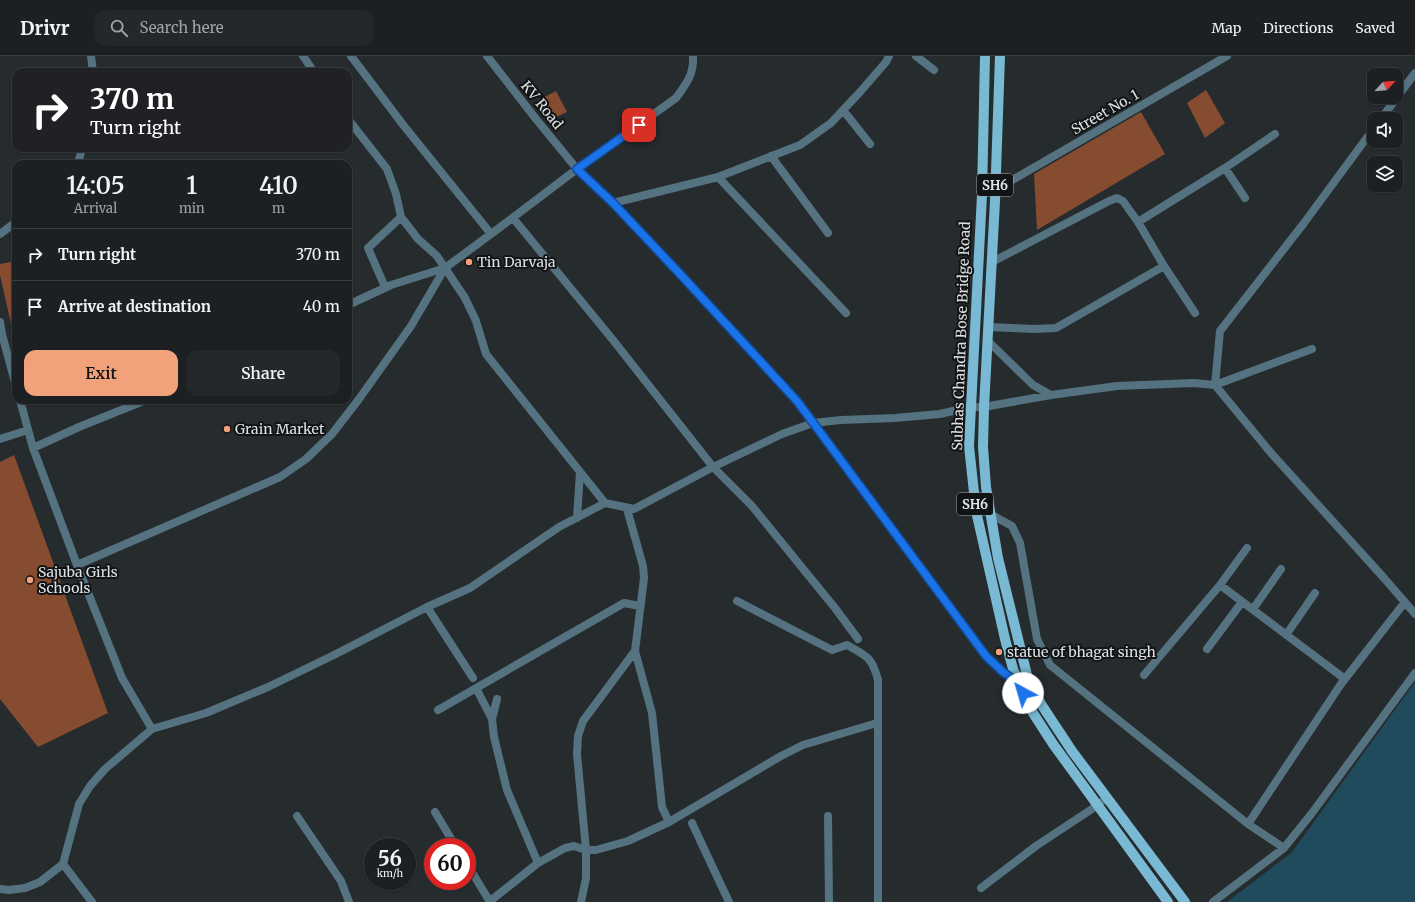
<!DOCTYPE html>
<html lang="en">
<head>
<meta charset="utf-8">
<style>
	:root { --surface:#1c2022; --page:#25282a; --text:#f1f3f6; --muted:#a0a3a5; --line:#3a3e40; --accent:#f1a27b }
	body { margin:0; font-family:Merriweather,serif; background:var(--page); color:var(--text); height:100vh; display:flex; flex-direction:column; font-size:15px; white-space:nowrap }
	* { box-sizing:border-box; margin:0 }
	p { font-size:13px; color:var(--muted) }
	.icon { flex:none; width:22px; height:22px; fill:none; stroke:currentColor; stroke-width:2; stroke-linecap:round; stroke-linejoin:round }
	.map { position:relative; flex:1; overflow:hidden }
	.drawer { position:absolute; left:12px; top:104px; width:340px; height:244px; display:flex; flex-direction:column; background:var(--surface); border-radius:12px; box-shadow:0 1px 3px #0004,0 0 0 1px var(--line) }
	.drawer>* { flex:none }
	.top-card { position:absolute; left:12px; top:12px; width:340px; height:84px; border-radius:12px; box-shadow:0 1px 3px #0004,0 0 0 1px var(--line); background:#202124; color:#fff; overflow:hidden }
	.needle { width:26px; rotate:64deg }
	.tools { position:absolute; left:1367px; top:12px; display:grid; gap:8px }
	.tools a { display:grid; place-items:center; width:36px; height:36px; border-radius:8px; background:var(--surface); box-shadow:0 1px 3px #0004,0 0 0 1px var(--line); font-size:20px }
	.speed { position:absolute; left:364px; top:782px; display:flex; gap:8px; font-size:20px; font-weight:700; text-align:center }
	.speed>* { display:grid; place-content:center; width:52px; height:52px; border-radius:50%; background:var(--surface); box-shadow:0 1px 3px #0004,0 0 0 1px var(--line); line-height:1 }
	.speed small { font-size:10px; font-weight:400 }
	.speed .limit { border:6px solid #d22; background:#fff; color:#111 }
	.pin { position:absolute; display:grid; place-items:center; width:34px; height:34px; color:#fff; margin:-17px; border-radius:8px; box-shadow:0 2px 6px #0006 }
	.me { position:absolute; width:44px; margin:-22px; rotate:321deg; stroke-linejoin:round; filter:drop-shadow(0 0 3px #0008) }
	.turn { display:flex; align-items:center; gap:14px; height:84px; padding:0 12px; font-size:18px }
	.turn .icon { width:52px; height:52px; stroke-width:2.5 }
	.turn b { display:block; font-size:28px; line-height:34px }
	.eta { display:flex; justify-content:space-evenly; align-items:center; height:68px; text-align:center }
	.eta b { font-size:24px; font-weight:600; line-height:28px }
	.button { display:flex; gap:8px; margin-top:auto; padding:8px 12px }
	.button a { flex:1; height:46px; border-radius:12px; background:var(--accent); color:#111; font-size:16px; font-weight:600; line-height:46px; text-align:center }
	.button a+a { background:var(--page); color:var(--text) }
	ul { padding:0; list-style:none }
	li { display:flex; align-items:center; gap:12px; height:52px; padding:0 12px; border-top:1px solid var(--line) }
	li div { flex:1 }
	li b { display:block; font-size:15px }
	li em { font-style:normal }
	header { display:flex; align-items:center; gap:24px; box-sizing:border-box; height:56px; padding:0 20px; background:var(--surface); border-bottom:1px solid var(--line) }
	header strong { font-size:19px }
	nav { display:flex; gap:22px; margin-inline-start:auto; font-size:14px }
	.search { width:280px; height:36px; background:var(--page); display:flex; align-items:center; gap:10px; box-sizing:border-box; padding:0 14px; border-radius:12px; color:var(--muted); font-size:15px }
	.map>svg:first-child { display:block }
</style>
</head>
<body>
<header>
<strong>Drivr</strong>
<div class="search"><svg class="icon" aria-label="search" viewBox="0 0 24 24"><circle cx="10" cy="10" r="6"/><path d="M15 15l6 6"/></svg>Search here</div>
<nav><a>Map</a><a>Directions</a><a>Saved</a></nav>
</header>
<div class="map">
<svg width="1415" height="846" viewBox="0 0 1415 846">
	<rect width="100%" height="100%" fill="#262b2e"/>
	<!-- green -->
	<path fill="#1f4b5d" d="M1415,626V846H1227L1292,796Z"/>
	<!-- building -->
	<path fill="#864c2f" d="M1206,34L1225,67L1205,82L1187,47Z
		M556,35L567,56L548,65L537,45Z
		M1141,56L1165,98L1037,174L1034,118Z
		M16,205V272H12L0,219V208Z
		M14,399L108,657L38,691L0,643V406Z"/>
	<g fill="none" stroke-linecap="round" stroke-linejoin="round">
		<!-- street -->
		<path stroke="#54727f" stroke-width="8" d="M91,0L93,16
			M303,0L314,16
			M351,0L404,70L491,178
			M487,0L536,63L577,113L613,147L680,217L797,345L986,600L1003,616L1020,628
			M916,0L934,14
			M843,54L870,88
			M348,63L387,113L396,138L401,161L418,183L437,200L465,242L476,265L486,298L605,447L634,453L713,411L782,378L813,367L841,364L895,362L940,358L970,351H984L1051,339L1117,330L1194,327L1215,329L1271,397L1384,522L1415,558
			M1381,63L1415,17
			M771,100L828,177
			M78,108L82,92
			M1225,112L1245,142
			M718,121L846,257
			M995,134L1227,0
			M613,147L718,121L800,89L831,67L860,36L886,6L889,0
			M513,162L613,284L713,411L752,450L835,552L858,583
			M1138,166L1164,210L1195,257
			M0,178L16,166
			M992,206L1109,145L1117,142L1123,145L1138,166L1225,112L1275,78
			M385,231L368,192L401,161
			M348,249L391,229L445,212L491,178L577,113L676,42C686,28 694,19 693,0
			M0,266L2,278L16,330
			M988,271L1035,273L1056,272L1164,210
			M988,285L1033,329L1051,339
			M1312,293L1215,329L1220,275L1304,167L1374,72
			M20,344L33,392L77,509L280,421L306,403L332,378L359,343L411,270L445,212
			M0,383L28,374
			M33,392L79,371L146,344
			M990,458L1012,470L1020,487L1037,583L1050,609L1248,768L1284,792
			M577,462L580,416
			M77,509L122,622L152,673
			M1220,529L1345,623
			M737,545L832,594L847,589C867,600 872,601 878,624V846
			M427,551L473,622
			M1253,553L1281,513
			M1286,579L1315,537
			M1207,593L1242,546
			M635,595L652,657L662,751L669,766
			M1144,619L1220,529L1247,492
			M476,632L492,663
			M497,643L492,663L494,681L507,734L538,807
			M438,654L624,547L640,550
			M435,756L456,791
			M297,760L341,825L349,846
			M828,760L829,846
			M692,767L729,846
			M1248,768L1341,628L1405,546
			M63,808L92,846
			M467,808L490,846
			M981,832L1036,790L1098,749L1107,741
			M0,833L9,834L25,832L40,826L63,808L79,748L90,730L105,713L152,673L206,657L268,631L334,599L427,551L470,532L559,471L605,447
			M489,846L538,807L565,792L574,790L586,794H596L628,785L669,766L781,700L803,689L877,667
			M581,846L586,822V794L577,698L578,680L583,665L635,595L644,522L643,510L627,453
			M1213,846L1284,792L1312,757L1415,617"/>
		<!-- primary -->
		<path stroke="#79b9d3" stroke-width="10" d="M985,0L982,139L969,390L976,455L1005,583L1013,613L1033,657L1053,688L1168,846
			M1000,0L995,145L984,351L983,391L986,431L998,502L1027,619L1041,648L1072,695L1185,846"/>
	</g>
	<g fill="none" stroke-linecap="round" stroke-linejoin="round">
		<!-- route casing -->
		<g stroke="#114b97" stroke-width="10">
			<path id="route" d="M639,69L577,113L613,147L680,218L797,345L986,600L1003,616L1018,627L1023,637"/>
		</g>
		<!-- route -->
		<use href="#route" stroke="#1a73e8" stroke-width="7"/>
	</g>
	<!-- markers -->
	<g fill="#f1a27b" stroke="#111315" stroke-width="1.5">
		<circle cx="469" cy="206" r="4"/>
		<circle cx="227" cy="373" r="4"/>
		<circle cx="30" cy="524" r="4"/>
		<circle cx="999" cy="596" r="4"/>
	</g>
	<g text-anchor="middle" stroke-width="4" stroke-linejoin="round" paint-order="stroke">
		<!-- shield labels -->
		<g fill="#111315" stroke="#a0a3a5" stroke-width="1">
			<rect x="977" y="118" width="36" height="22" rx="3"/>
			<rect x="957" y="437" width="36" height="22" rx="3"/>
		</g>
		<g font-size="13" font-weight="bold" fill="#dee1e3">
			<text x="995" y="134">SH6</text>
			<text x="975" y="453">SH6</text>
		</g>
		<!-- street labels -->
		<g font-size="14" fill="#dee1e3" stroke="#111315">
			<text transform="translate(542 49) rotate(51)" y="5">KV Road</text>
			<text transform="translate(1105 56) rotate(-30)" y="5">Street No. 1</text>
			<text transform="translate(961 280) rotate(-88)" y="5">Subhas Chandra Bose Bridge Road</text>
		</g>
		<!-- poi labels -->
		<g font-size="14" fill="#dee1e3" stroke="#111315" text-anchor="start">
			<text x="477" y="211">Tin Darvaja</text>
			<text x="235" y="378">Grain Market</text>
			<text x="38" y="521">Sajuba Girls<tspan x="38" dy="16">Schools</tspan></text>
			<text x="1007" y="601">statue of bhagat singh</text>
		</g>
	</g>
</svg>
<div class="tools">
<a><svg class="needle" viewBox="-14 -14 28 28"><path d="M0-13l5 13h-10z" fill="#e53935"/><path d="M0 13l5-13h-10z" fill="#a0a3a5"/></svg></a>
<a><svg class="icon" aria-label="sound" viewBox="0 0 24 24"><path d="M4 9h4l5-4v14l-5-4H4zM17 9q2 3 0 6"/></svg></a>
<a><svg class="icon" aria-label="layers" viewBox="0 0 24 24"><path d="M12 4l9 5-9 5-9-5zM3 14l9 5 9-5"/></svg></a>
</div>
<div class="speed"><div>56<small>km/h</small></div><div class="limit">60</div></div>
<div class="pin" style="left:639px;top:69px;background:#d93025"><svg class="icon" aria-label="arrive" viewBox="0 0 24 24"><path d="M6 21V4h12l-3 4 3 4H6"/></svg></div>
<svg class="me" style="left:1023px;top:637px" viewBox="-20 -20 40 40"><circle r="19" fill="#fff"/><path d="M0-13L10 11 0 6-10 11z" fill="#1a73e8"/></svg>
<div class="top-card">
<div class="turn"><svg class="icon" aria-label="right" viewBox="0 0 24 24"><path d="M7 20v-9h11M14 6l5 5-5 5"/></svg><div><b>370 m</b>Turn right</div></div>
</div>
<section class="drawer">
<div class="eta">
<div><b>14:05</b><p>Arrival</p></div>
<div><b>1</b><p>min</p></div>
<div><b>410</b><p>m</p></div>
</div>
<ul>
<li><svg class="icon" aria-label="right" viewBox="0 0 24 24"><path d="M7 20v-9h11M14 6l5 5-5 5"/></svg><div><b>Turn right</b></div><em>370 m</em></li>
<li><svg class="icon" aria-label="arrive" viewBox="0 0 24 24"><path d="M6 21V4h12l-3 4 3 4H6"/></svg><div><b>Arrive at destination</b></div><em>40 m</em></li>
</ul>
<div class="button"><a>Exit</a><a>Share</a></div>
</section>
</div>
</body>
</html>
